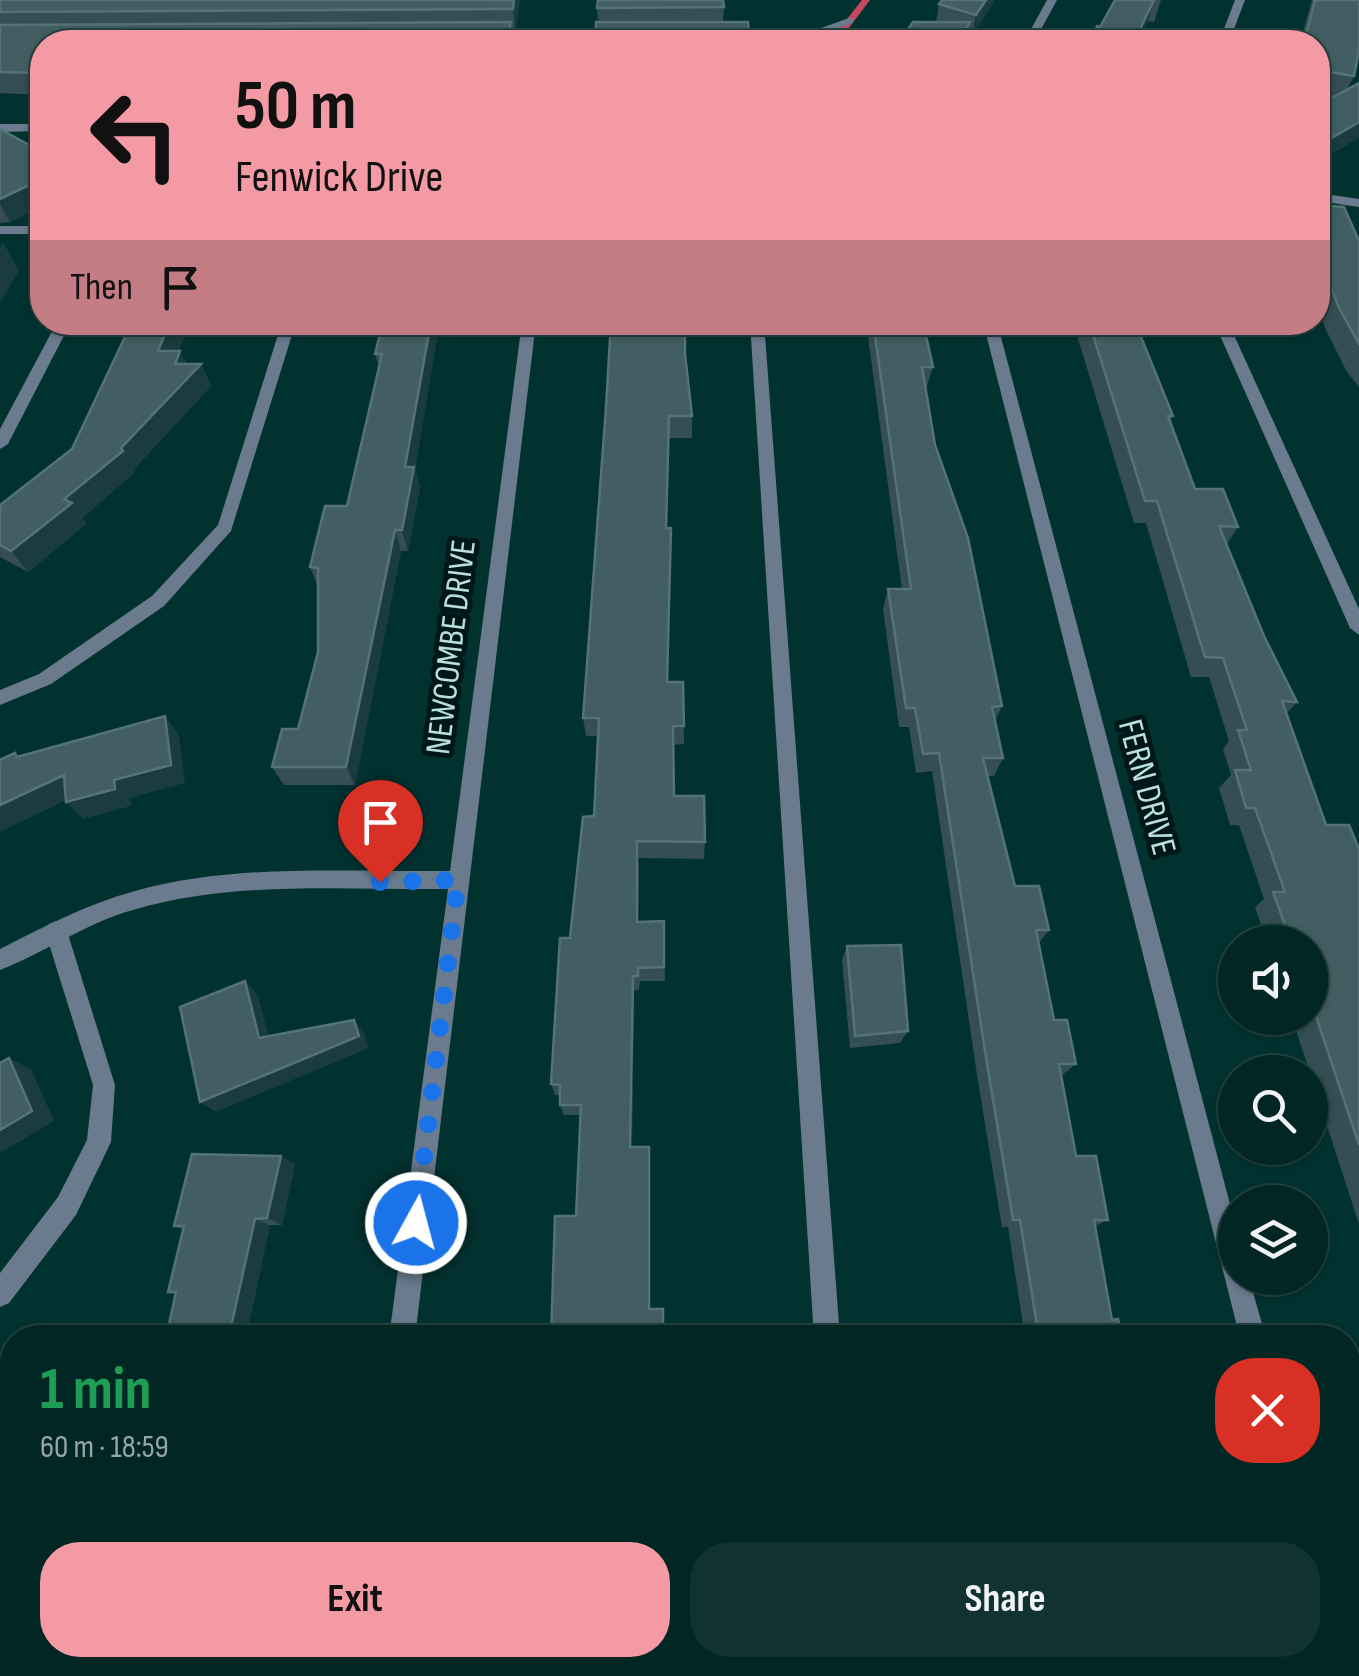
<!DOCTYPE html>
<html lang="en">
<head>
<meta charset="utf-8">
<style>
	:root { --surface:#022624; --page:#103231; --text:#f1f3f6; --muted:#96a5a6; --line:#234341; --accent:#f49aa5 }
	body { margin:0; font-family:"Sofia Sans Condensed",sans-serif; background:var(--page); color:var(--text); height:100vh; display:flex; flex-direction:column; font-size:38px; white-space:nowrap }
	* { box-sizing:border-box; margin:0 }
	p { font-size:32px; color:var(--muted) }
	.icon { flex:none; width:55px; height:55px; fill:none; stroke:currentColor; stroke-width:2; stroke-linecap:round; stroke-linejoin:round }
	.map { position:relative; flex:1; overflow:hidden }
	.side { position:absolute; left:0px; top:1325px; width:1360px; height:352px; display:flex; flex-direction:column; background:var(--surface); border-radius:40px 40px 0 0; box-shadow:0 2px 8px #0004,0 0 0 2px var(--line) }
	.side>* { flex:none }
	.guide { position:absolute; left:30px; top:30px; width:1300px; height:305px; border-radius:40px; box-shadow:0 2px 8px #0004,0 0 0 2px var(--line); background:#f49aa5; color:#111; overflow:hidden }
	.fabs { position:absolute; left:1218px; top:925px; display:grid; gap:20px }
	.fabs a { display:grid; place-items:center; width:110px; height:110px; border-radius:50%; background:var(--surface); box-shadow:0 2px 8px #0004,0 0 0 2px var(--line); font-size:50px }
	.pin { position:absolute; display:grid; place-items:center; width:85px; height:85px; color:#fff; margin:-102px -42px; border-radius:50% 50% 50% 0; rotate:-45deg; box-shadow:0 0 10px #0007 }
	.pin .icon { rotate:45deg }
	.me { position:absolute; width:110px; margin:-55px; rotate:7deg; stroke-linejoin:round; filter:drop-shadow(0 0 8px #0008) }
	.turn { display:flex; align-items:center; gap:35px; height:210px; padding:0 40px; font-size:45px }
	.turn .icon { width:130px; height:130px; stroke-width:2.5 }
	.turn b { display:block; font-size:70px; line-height:85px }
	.then { display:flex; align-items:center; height:95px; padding:0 40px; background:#0003; gap:20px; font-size:38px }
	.round { display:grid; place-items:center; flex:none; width:105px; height:105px; border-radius:40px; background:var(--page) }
	.overview { display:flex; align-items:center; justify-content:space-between; height:170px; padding:0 40px }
	h1 { font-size:60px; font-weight:700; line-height:75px; color:#1e9e55 }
	.primary-button { display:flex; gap:20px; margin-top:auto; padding:20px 40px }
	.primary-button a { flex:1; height:115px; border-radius:40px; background:var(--accent); color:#111; font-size:40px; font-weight:700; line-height:115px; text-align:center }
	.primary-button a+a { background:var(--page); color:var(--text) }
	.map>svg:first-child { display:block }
</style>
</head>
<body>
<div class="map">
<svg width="1359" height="1676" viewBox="0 0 1359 1676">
	<rect width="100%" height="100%" fill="#023230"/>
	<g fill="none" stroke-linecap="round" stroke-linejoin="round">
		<!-- stream -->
		<path fill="#c84760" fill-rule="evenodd" d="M862,0H870L839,41H833V37Z"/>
		<!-- service -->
		<path fill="#6a7b8e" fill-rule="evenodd" d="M1235,0H1245L1229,42H1219Z
			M849,18L853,19V23L811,38L722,39L717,36L722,33L810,32Z
			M623,33L628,36L627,38L487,40L482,37L487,34Z
			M0,226H42V234H0Z
			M282,322H296L231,531L164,606L51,684L0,705V690L39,674L152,596L218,525Z
			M750,322H764L840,1338H814Z
			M1214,322H1228L1359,609V635L1350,628Z
			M56,921L63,924L67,931L115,1085L111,1142L76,1215L9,1303L0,1307V1273L58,1197L87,1140L93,1085L45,931L49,924Z
			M835,1665H865L866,1676H836Z"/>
		<!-- minor -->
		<path fill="#6a7b8e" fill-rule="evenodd" d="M1047,0H1057L1034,42H1024Z
			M0,124H42V131L0,132Z
			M1318,193L1359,199V207L1318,201Z
			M57,322H71L8,444L0,449V429Z
			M522,322H536L415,1338H389L448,889C344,890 234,880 133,910C86,923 46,952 0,970V949C43,927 87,904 135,891C236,863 346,872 450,871Z
			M983,322H997L1235,1223V1278H1249L1266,1338H1240Z
			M1348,1654L1356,1676H1326L1323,1665H1348Z
			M347,1665H377L376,1676H346Z"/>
	</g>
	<!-- wall -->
	<path fill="#344e53" d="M0,0H520L515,30H512L513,42H42V95L0,93Z
		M995,0L971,37L967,35L965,42L936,22L939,4Z
		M1115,0H1161L1154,22L1148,21L1137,42H1092Z
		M1312,0H1359L1354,76L1347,90L1359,137L1318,162V106L1335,97L1318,94V42H1300Z
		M724,7L723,22H598L597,8Z
		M0,129L42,152V207L10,222L0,223Z
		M1318,205L1359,241V387L1347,372L1326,330L1318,309Z
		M132,322H190L178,351L187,364H201L211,386L134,469L135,472L82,518L86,524L28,572L0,557V505L72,449Z
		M383,322H447L446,325H439L415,469L420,488L408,551H401L355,785H284L272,767L298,729L318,652V587L310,567L347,506L379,367L375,354Z
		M866,322H923L933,367L926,389L935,445L1002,706L995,721L1003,758L994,776H988L1015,886L1049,930L1039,943L1054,1020L1076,1064L1061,1076L1076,1156L1108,1220L1095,1226L1112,1320L1122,1338H1025L1008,1227H1002L977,1075L932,771L916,773L909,727H899L883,609L888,589H902Z
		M1073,322H1140L1137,329L1173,416L1170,421L1195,489L1238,527L1227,544L1264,636L1297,702L1286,714L1326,825L1359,849V1224L1292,1018H1310V942H1267L1255,907L1264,899L1239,825H1230L1219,788L1231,775L1223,749L1229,741L1209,677H1191L1146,523H1134Z
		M685,354L692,416V438H669L667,528H671V549L668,682H683L684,744L673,745L674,796L705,842L704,859L639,858L638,922L664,921L665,981H640L639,990H634L632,1147H649L650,1309L663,1338L576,1216L580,1115H564L560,1105V1095H555L551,1084L570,938L594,816L598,736H586L583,718L606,407Z
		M847,946L908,1031L900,1043L850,1048L842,960Z
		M295,1164L282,1225H270L248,1328L259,1330L257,1338H166L176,1294L168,1292L184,1230L174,1226Z
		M1065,1665H1150L1152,1676H1067Z"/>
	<!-- shaded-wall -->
	<path fill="#1a3c3f" d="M514,0H520L515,30L513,9Z
		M986,0H995L971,37L976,15Z
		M1154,0L1148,21L1137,42H1134Z
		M511,22L513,42H507Z
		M970,22L965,42H959Z
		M1359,122V137L1318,162V146Z
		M42,179V207L10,222L0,204V199Z
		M3,242L19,271L0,303V247Z
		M170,322H190L168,373L158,351Z
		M431,322H439V325L415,469L420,488L408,551L402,530L405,467Z
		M180,351L191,373L201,364L211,386L134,469L135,472L82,518L86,524L28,572L11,551L64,499L121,448L175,364Z
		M395,530L401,551L355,785L346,767Z
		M165,716L179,735L185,783L130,798L131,806L83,819L66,802L114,780Z
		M64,775L81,793L0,832V805Z
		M637,841L639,858L638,937L637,922Z
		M633,976L634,990L632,1156L630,1147Z
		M245,981L258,995L272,1050L259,1038Z
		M354,1020L364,1032L369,1048L216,1112L200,1102Z
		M9,1058L31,1069L54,1121L0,1153V1130Z
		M649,1147L650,1156V1313L649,1309Z
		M281,1156L295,1164L282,1225L267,1218Z
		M255,1219L270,1225L248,1328L259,1330L257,1338H240L231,1327Z
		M170,1665H190L188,1676H168Z"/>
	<!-- building -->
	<path fill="#425e62" stroke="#557276" stroke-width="2.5" d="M0,0H514L513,9L0,12Z
		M598,0H723L724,7L597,8Z
		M942,0H986L976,15L939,4Z
		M1115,0H1154L1134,42H1092L1097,26L1100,27Z
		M1315,0H1359V51L1354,76L1318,70V42H1304Z
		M511,22L507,42H42V73L0,72V25Z
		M596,22H748L750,42H595Z
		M913,22H970L959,42H899Z
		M1359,83V122L1318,146V106Z
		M0,129L42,152V179L0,199Z
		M1318,205L1344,207L1359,241V344L1339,308L1318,254Z
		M132,322H170L158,351H180L175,364H201L121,448L123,451L64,499L72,503L11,551L0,545V505L72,449Z
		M383,322H431L405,467H414L402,530H395L346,767H272L282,729H298L318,652V568L310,567L325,506H347L382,354H375Z
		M611,322H685V354L692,416H669L666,528H671L667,682H683L684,726H673L674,796H704L705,842L637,841V922L664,921V967L638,968V976H633L630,1147H649V1309H663V1338H551L555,1216H576L581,1105H560V1085L551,1084L560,938H570L583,817L594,816L599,718H583L606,407Z
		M873,322H923L933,367H922L935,445L968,538L1002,706L992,707L1003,758H983L1015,886H1039L1049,930H1036L1054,1020H1067L1076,1064H1059L1076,1156H1096L1108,1220H1094L1112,1320L1118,1319L1122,1338H1039L1020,1220H1013L987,1064L939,753L923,754L915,708H906L888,589H911Z
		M1089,322H1135L1173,416H1168L1195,489H1223L1238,527L1219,526L1264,636L1297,702L1282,701L1326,825H1349L1359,849V1145L1310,998V942H1296L1293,928H1286L1273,892H1285L1255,808H1246L1235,770H1251L1238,730H1247L1223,658L1205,657L1157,501H1145Z
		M165,716L171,765L114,780L115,789L66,802L64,775L0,805V760L15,753L17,757Z
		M901,945L908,1031L855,1036L847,946Z
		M245,981L259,1038L354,1020L359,1036L200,1102L180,1007Z
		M9,1058L32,1111L0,1130V1063Z
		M192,1154L281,1156L267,1218L255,1219L231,1327H242L240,1338H166L176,1292H168L184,1226H174Z
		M81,1665H170L168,1676H78Z
		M522,1665H658V1676H521Z
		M1081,1665H1150L1152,1676H1083Z"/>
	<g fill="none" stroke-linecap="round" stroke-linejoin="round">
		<!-- route -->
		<path stroke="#1a73e8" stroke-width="18" stroke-dasharray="0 32.4" d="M380,882L458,880L416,1223"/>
	</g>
	<g text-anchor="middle" stroke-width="10" stroke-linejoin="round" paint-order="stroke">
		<!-- street labels -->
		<g font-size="35" fill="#bae0de" stroke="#001717">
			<text transform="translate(450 647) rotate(-83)" y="12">NEWCOMBE DRIVE</text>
			<text transform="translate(1148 787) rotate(75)" y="12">FERN DRIVE</text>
		</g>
	</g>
</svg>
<div class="fabs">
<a><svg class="icon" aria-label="sound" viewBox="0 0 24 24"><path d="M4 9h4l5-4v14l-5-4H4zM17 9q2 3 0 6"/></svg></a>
<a><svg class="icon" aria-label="search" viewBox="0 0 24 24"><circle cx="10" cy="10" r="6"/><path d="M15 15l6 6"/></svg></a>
<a><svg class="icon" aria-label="layers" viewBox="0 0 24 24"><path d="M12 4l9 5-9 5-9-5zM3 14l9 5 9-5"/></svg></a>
</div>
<div class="pin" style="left:380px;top:882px;background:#d93025"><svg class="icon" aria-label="arrive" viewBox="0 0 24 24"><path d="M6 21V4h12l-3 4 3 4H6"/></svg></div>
<svg class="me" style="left:416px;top:1223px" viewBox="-20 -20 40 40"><circle r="17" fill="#1a73e8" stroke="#fff" stroke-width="3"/><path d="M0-11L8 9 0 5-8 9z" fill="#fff"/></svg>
<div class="guide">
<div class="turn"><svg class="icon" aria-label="left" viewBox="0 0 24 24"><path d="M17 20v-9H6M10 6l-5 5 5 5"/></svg><div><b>50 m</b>Fenwick Drive</div></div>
<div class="then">Then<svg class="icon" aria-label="arrive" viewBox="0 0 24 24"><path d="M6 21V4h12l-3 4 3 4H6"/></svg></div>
</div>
<section class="side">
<div class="overview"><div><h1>1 min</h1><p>60 m · 18:59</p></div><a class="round" style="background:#d93025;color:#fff"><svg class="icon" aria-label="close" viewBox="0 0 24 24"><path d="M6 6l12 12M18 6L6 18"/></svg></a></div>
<div class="primary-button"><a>Exit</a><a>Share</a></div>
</section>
</div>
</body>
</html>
